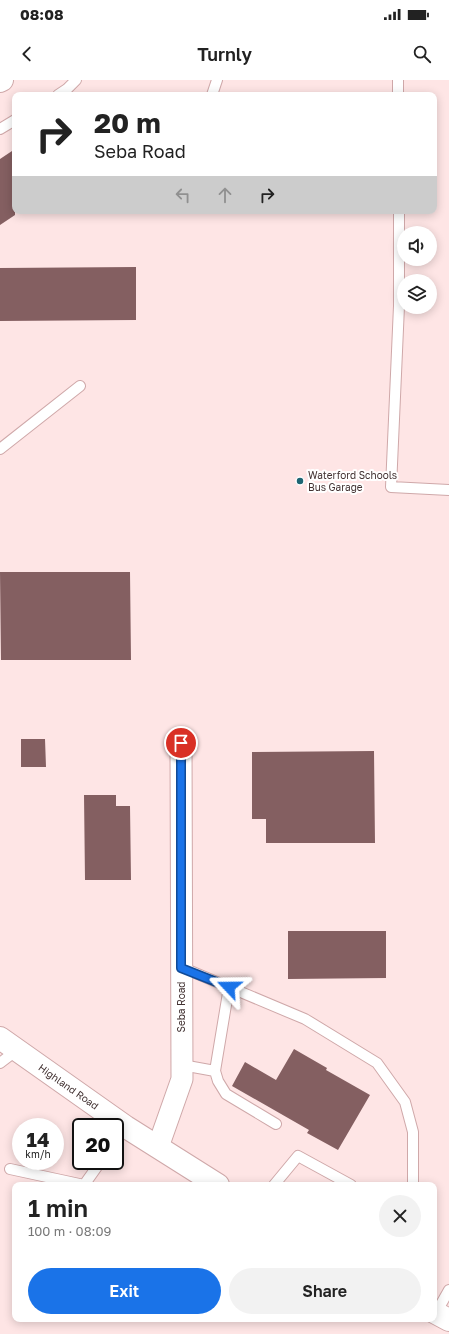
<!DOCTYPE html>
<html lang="en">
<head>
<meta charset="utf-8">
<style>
	:root { --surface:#fff; --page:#f2f2f2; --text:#222; --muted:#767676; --accent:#1a73e8 }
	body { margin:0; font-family:"Golos Text",sans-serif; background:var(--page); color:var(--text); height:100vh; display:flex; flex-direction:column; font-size:15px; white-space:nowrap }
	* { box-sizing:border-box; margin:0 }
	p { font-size:13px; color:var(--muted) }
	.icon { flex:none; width:22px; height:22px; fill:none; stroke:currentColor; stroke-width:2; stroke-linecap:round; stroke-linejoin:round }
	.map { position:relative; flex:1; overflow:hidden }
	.panel { position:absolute; left:12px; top:1102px; width:425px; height:140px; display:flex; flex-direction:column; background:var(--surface); border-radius:8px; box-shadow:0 2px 10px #0003 }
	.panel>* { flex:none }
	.banner { position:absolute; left:12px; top:12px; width:425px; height:122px; border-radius:8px; box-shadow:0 2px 10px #0003; background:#fff; color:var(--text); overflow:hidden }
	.controls { position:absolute; left:397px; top:146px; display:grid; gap:8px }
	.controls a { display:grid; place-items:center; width:40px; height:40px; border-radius:50%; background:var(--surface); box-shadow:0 2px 10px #0003; font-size:20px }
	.speed { position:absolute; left:12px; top:1038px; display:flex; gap:8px; font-size:20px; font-weight:700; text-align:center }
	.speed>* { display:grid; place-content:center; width:52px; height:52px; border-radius:50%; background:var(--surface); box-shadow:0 2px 10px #0003; line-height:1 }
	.speed small { font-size:10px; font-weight:400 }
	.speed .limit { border:2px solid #111; border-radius:6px; background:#fff; color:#111 }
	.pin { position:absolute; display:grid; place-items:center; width:34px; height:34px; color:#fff; margin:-17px; border:2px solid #fff; border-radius:50%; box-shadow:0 1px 4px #0007 }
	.me { position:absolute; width:44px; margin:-22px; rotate:293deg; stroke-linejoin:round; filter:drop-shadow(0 0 3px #0008) }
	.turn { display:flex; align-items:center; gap:14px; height:84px; padding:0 16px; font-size:18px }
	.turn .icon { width:52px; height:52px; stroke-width:2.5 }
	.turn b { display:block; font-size:28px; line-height:34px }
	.lanes { display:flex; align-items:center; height:38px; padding:0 16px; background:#0003; justify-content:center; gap:20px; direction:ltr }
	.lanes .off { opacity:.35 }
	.round { display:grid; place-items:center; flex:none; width:42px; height:42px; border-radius:21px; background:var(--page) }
	.summary { display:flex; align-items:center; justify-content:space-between; height:68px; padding:0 16px }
	h1 { font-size:24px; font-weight:600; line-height:30px }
	.cta { display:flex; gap:8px; margin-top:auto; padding:8px 16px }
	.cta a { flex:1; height:46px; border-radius:24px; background:var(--accent); color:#fff; font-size:16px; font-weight:600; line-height:46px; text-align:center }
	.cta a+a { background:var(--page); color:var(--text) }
	.status { display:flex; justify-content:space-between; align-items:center; height:28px; padding:0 20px; background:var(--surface); direction:ltr }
	.status svg { height:11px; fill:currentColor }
	header { display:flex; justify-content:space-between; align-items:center; height:52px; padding:0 16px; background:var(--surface); font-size:18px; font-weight:600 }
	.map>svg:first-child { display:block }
</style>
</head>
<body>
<div class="status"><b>08:08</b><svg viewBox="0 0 49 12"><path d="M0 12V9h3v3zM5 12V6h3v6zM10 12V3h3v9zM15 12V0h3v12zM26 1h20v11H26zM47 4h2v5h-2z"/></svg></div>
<header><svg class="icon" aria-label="back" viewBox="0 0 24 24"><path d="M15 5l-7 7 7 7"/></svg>Turnly<svg class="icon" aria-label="search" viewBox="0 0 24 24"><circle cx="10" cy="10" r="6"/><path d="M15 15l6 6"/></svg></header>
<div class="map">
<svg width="449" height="1254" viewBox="0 0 449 1254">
	<rect width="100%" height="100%" fill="#fee5e5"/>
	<!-- building -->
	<path fill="#845f61" d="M15,69V135L0,145V79Z
		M136,187V240L0,241V188Z
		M0,492H130L131,580H1Z
		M21,659H45L46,687H21Z
		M374,671L375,763H266V739H252V672Z
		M84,715H116V726H130L131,800H85Z
		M288,851H386V898L288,899Z
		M294,969L327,988L326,990L370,1015L338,1070L307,1053L309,1050L232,1006L245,982L276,1000Z"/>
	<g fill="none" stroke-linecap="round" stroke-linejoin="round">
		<!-- lane casing -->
		<g stroke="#cfa8a9" stroke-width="12">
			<path id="lane" d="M398,0V15
				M58,15L67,9L76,0
				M212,15L217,0
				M0,49L15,40
				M399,131V226L391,407L449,410
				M0,369L80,306
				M181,887L305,939L377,983L405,1022L413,1052V1105
				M229,907L215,991L218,1001L226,1014L276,1044
				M0,983L17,970
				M182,985L215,991
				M115,1061L126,1047
				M10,1089L84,1105L101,1081
				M274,1105L298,1076L351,1105
				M436,1233L449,1210"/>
		</g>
		<!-- street casing -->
		<g stroke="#cfa8a9" stroke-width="23">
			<path id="street" d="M158,1067L182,999L181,663"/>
		</g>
		<!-- secondary casing -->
		<g stroke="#cfa8a9" stroke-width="24">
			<path id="secondary" d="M0,1L2,0"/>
		</g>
		<!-- highway casing -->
		<g stroke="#cfa8a9" stroke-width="24">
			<g id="highway">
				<path id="s1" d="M0,958L126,1047L218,1105"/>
				<path d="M434,1232L449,1240"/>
			</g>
		</g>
		<!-- lane -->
		<use href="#lane" stroke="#fff" stroke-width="10"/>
		<!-- street -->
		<use href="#street" stroke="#fff" stroke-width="21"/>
		<!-- secondary -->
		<use href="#secondary" stroke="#fff" stroke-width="22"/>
		<!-- highway -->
		<use href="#highway" stroke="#fff" stroke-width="22"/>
	</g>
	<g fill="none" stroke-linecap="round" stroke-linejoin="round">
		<!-- route casing -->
		<g stroke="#114b97" stroke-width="10">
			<path id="route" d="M181,663V888L229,907"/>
		</g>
		<!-- route -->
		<use href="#route" stroke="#1a73e8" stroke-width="7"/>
	</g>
	<!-- markers -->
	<circle fill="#1d6573" stroke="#fff" stroke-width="1.5" cx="300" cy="401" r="4"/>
	<g text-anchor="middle" stroke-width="4" stroke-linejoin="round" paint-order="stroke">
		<!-- poi labels -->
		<g font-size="10" fill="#423232" stroke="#fff" text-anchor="start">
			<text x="308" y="399">Waterford Schools<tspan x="308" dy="12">Bus Garage</tspan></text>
		</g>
		<!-- street labels -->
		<g font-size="10" fill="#423232" stroke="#fff">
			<text transform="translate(181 927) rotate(-90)" y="4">Seba Road</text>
			<text dy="4" stroke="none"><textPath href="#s1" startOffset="84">Highland Road</textPath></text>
		</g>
	</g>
</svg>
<div class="controls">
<a><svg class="icon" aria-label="sound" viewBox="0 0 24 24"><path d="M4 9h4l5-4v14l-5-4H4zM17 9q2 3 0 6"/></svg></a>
<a><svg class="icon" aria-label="layers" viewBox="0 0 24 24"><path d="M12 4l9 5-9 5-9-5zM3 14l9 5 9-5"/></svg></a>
</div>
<div class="speed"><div>14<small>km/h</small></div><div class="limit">20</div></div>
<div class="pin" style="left:181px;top:663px;background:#d93025"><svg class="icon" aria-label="arrive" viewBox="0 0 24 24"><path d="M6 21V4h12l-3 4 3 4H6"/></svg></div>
<svg class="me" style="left:229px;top:907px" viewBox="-20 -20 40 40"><path d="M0-17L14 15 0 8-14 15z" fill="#1a73e8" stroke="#fff" stroke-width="4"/></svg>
<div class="banner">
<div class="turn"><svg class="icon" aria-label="right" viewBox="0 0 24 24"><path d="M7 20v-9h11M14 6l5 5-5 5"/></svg><div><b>20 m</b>Seba Road</div></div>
<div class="lanes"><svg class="icon off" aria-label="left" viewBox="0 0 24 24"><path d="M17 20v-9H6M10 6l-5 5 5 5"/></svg><svg class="icon off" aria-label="ahead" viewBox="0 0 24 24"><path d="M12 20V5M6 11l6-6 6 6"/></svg><svg class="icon" aria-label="right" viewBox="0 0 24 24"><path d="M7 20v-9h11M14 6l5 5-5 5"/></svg></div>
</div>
<section class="panel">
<div class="summary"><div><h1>1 min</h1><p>100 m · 08:09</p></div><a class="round"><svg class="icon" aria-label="close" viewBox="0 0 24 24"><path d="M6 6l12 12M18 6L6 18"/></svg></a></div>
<div class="cta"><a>Exit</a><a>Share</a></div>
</section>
</div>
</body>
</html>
